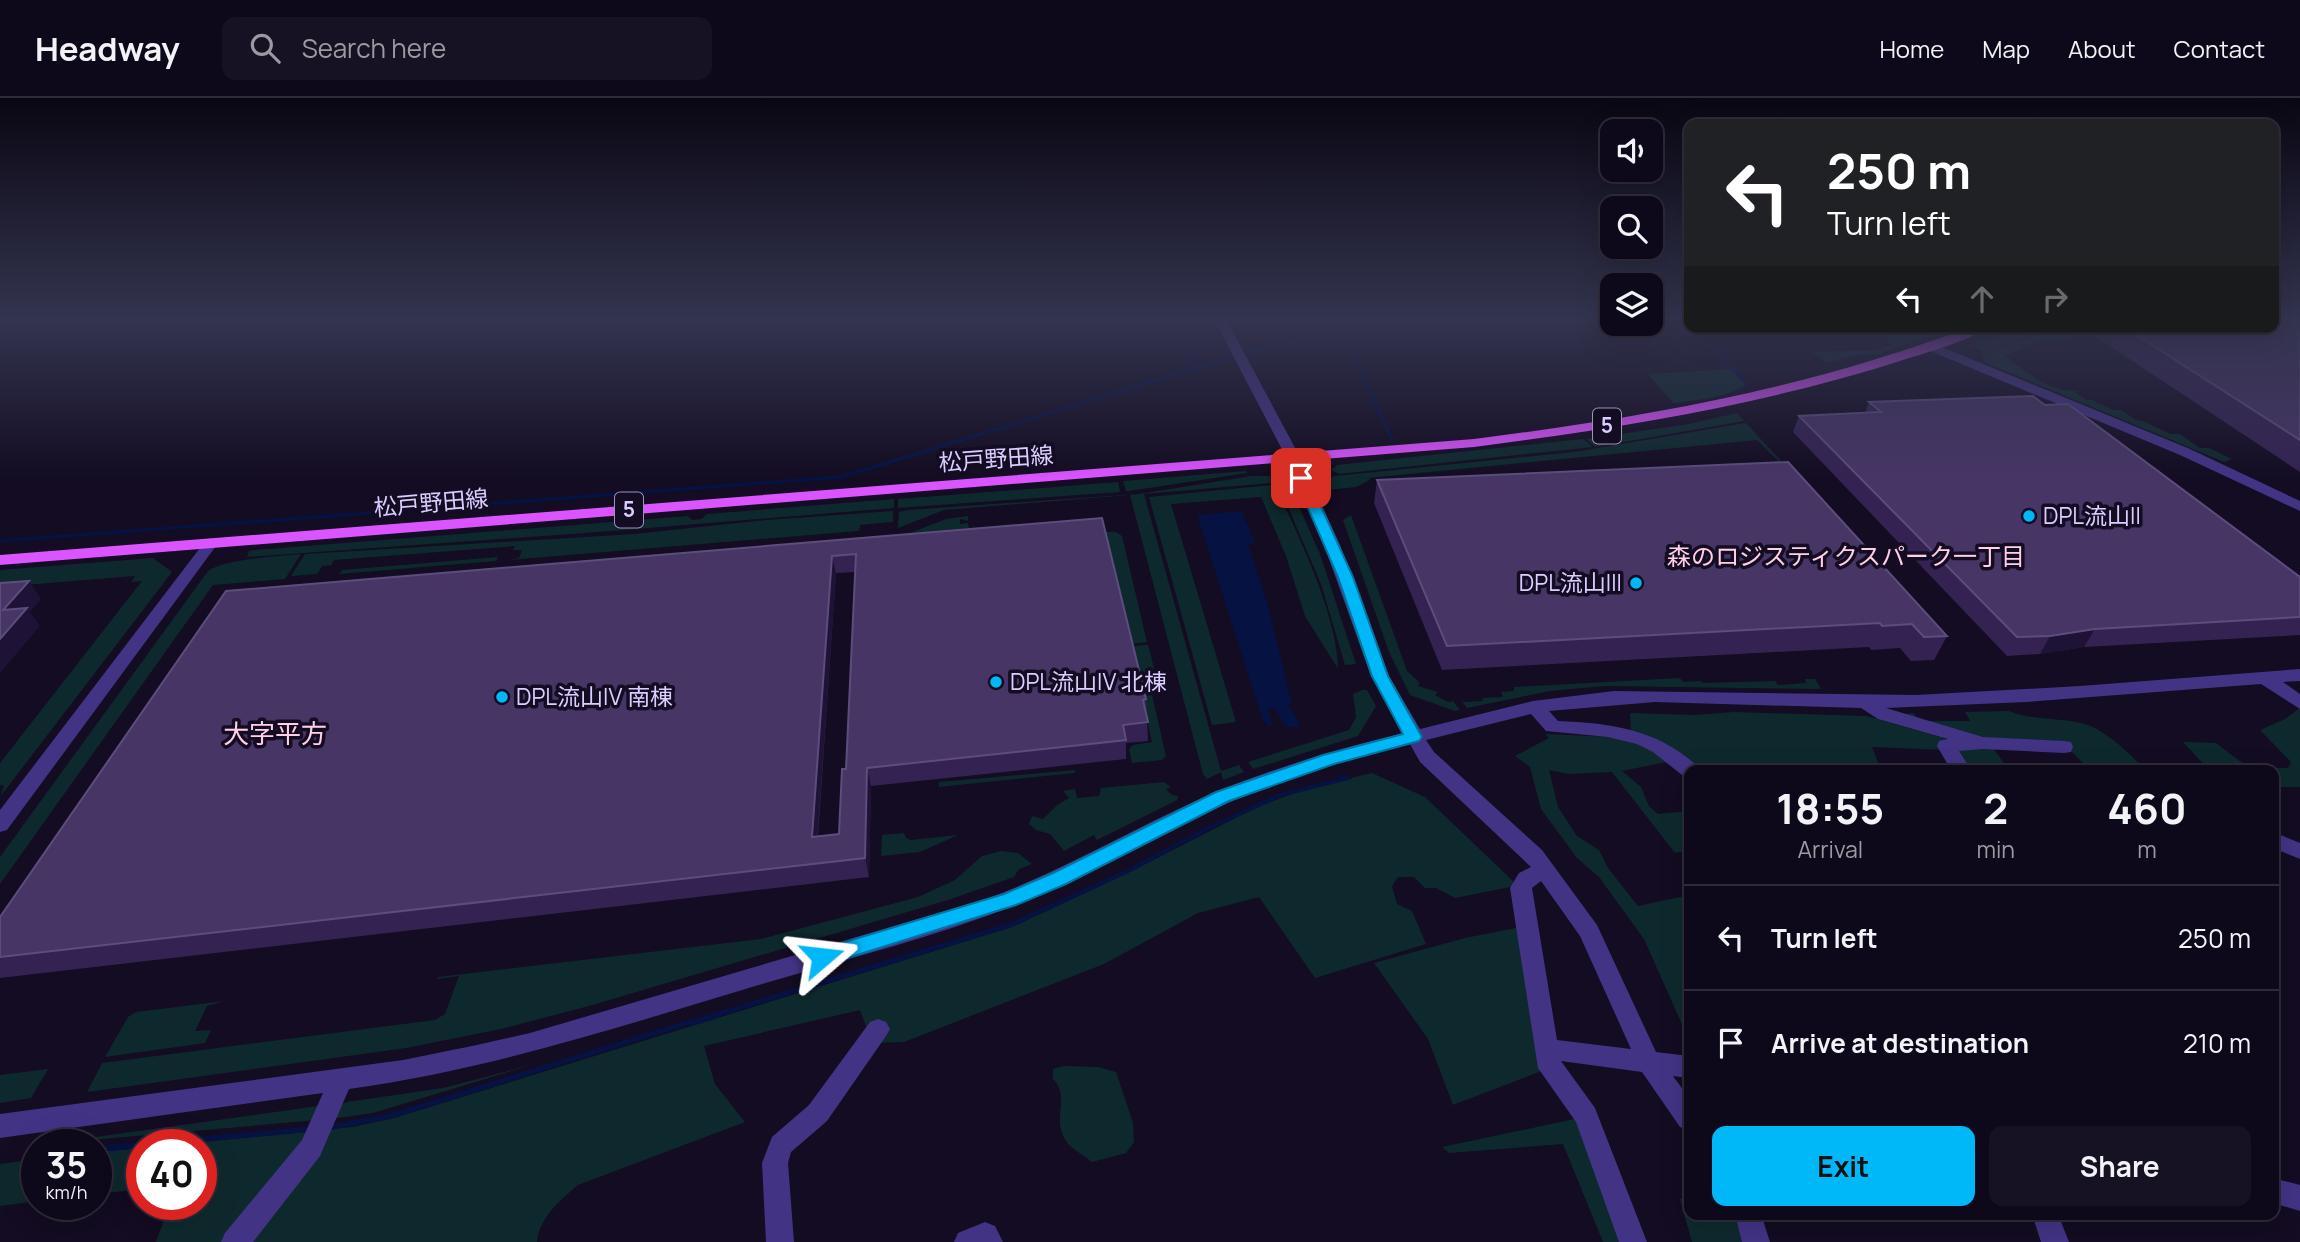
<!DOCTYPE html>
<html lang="en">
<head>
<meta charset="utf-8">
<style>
	:root { --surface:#0e091a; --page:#171223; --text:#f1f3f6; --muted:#9b9aa2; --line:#2e2a39; --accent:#00b7f8 }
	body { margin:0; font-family:Manrope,"Noto Sans JP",sans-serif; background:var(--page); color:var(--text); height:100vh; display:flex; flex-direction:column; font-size:26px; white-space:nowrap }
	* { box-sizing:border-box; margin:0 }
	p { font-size:23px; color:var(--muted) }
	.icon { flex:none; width:38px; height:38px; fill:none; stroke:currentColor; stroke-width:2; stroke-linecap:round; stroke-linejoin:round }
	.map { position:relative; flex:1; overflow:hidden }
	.details { position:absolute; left:1684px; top:667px; width:595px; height:455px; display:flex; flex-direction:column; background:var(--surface); border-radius:14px; box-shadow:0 7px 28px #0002,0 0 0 2px var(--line) }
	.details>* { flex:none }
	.top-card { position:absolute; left:1684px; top:21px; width:595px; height:214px; border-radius:14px; box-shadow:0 7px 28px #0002,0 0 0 2px var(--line); background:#202124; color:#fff; overflow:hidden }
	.fabs { position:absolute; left:1600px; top:21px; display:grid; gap:14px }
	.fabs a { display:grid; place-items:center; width:63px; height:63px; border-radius:14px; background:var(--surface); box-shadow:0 7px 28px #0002,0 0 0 2px var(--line); font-size:35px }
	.speed { position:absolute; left:21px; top:1031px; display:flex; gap:14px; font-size:35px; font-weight:700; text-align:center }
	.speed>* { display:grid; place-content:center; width:91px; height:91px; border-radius:50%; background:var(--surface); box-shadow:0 7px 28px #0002,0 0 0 2px var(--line); line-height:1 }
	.speed small { font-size:18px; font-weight:400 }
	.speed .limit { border:10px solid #d22; background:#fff; color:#111 }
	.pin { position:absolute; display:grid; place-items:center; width:60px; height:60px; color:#fff; margin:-30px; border-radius:14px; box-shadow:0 4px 10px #0006 }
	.me { position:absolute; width:77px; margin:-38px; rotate:73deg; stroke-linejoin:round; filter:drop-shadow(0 0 5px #0008) }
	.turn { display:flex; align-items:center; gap:24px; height:147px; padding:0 28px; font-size:32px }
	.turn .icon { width:91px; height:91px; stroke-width:2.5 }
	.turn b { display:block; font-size:49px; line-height:60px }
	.lanes { display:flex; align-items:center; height:66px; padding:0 28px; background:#0003; justify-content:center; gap:35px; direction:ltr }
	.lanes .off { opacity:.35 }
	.eta { display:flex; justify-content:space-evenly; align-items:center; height:119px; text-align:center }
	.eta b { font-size:42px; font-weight:700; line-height:49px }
	.button { display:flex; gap:14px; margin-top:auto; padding:14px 28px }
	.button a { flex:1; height:80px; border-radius:14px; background:var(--accent); color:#111; font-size:28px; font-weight:700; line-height:80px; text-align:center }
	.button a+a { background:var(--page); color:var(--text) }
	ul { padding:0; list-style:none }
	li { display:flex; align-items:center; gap:21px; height:105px; padding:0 28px; border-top:2px solid var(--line) }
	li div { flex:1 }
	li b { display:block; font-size:26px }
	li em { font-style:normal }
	header { display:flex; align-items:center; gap:42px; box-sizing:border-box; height:98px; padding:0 35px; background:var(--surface); border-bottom:2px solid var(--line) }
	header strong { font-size:33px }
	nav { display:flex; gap:38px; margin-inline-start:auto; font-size:24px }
	.search { width:490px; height:63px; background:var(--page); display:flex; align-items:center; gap:18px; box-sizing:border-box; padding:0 24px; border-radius:14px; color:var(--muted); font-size:26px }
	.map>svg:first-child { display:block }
</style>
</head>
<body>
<header>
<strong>Headway</strong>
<div class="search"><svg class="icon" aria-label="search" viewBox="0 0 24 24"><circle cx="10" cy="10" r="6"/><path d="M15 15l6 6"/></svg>Search here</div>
<nav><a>Home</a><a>Map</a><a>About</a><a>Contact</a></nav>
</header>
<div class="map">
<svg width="2300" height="1144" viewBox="0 0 2300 1144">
	<rect width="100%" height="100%" fill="#130c22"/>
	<!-- green -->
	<path fill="#0e292d" d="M1941,229H1954L1879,256L1857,257L1826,265L1813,254L1873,252L1892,248L1880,237L1923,234Z
		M2020,229H2054L1984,254L1973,247Z
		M2060,229L2069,230L2073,238L2061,243H2039L2005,258C2022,271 2043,288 2064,292C2069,293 2075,292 2081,293L2075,294L2086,302H2092L2113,312H2121L2136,322L2143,323L2170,336H2180L2200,350H2209L2232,361L2224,364L1984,264L1983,255Z
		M1733,271L1747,286C1728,300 1700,301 1677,305H1673L1648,276Z
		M1737,315L1744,323L1595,349L1586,341L1689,326Z
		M1746,325L1801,385L1757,342L1369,380L1370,382L1356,389L1328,392L1323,382L1335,378L1574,354Z
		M1583,341L1593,349L1339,376L1331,372L1337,367Z
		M1246,373L1247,375L1129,393H1126L1123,383Z
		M1251,378H1270L1288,384L1320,456L1356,566L1345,567L1321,486L1279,388L1272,385L1144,396L1221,673L1239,667L1244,674L1223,682L1221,674L1207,681L1203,676L1130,397L944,412L898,430L899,414L907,412L1139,396Z
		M1118,384L1120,394L898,410V401Z
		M1272,387L1276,389C1298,437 1338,519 1338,571L1305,518L1286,458L1261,399L1171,406L1236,624L1212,627L1149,399Z
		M894,401V410L599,434L247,459L249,453L255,452L688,418L692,422L701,421L707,416Z
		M893,413V424L860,427L859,433L509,462L519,460L522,452H513L515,448L334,462L331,467L322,468L317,476L291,478L305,456L634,436L766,422Z
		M1351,417L1407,573L1420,585L1418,588L1438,594L1435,597L1448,604L1453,603L1460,612L1455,613L1410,597L1389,554L1343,422Z
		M968,418V423L960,421V426L968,425L969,430L910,435L946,421Z
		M1104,434H1116L1122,438L1147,544L1130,546Z
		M301,456L285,481L213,487L0,786V759L208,473C224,461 279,458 301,456Z
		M498,459L496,463L339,476L342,472Z
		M153,460L172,474L0,699L4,688L0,687V665L142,483L131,484L135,478L0,489V472Z
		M1148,547L1154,570L1148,580L1166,658L1162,662L1132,665L1129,651L1133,647L1152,644L1130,548Z
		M1680,580L1683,584L1701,583L1703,585L1775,583L1778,587L1806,585L1805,581H1815L1821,591L1604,588L1550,593L1467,610L1460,601L1463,604L1483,603L1482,600L1503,599L1501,594L1514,593V589Z
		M1362,592H1367L1376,608L1358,638L1253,671L1248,664L1349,632L1356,619L1353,596Z
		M2300,610V689H2277L2273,693V672H2209L2183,644L2216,645L2249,670H2288L2291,664L2260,632L2285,621Z
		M2009,613C2033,623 2060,619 2085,626C2109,634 2128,655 2146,672H2090L2064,646C2007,642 1962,640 1908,621L1905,616L1913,615L1920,623H1970L1965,614Z
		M1734,614L1867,618L1964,646L1943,652L1872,649L1881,672H1697C1679,650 1658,640 1631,632L1630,615L1694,617Z
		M1545,636L1614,639L1636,644L1671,663L1622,673L1641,689L1649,708L1658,716L1689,713V752L1675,755L1612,674L1569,676L1549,672L1558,709L1577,738L1599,752L1608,770L1638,808L1689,797V942L1644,841L1599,779L1577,760L1541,711L1530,669L1515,658L1549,640Z
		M1955,650H1993L2009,672H1968Z
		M1075,672V675L939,689V684Z
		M1372,675L1425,699L1514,784L1515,788L1455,800L1436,790H1425L1414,779H1398L1392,788L1397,806L1412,813L1426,846L1315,880L1259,799L1198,815L1104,866L904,944L872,945L860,912L704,948L715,986L745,1024L578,1087C561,1101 539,1120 537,1144H156L170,1106H201V1046H180L352,1029L394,1020L1012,829L1128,775L1255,710L1308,690Z
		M1164,684L1171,689L1166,691L1172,697L1178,698L1177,702L1097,742L1094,737L1064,753L1050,736L1036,732L1029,726L1032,718L1043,721L1056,708L1069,700L1063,693L1075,691L1077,700L1099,698L1101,690Z
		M904,735L906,740L911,742L958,737L920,754L881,758L882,737Z
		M1001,753L1018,755L1032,766L1019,771L1014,779L948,802L589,908L501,931L406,950L87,994L102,965L435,922L445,916L459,878L437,881L438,879L761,841L918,799L955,782L982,758Z
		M1521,829L1544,972L1453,1007L1428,941L1374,865L1465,840Z
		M225,903L207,908L195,933L211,932L205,945L105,959L128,919L136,914Z
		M531,967L373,1015L331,1021L339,1007L347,1004L443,990Z
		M1064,968L1098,969L1116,974L1133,1025L1134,1044L1126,1055L1092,1064C1085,1058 1071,1051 1066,1043C1051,1021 1071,999 1053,981V971Z
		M48,971L31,1000L0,1005V977Z
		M318,1008L317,1022L45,1046Z
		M1579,1020L1625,1144H1603L1563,1046L1449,1055L1442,1049Z
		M142,1050V1091L96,1096V1054Z
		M37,1061V1103L0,1108V1066Z
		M1689,1098V1116L1738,1117L1745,1144H1692L1680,1101Z"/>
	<!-- water -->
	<path fill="#051242" d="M1390,221H1407L1244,257L1242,254Z
		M1242,413L1255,445L1248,446L1267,504L1292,606L1268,612L1273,627L1268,628L1262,620L1197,417Z
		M1342,676L1352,681L1281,699L1207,733V729L1279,695L1340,680L1339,677Z
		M1195,735L1196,739L1128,775L1012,829L711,921L710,916L1011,824L1121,774Z
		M694,920L695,925L394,1020L325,1033L328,1027L394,1014Z
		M314,1028L311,1034L180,1046H142V1050L96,1054V1048Z"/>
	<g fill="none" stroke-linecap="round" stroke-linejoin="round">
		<!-- stream-far2 -->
		<path stroke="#051242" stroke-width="3.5" d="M1685,221L1689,224
			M1693,229L1747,286
			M1870,229L1888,244
			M1345,240L1392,341
			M0,443L841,379L1232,259L1221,234"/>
		<!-- stream-far1 -->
		<path stroke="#051242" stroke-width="4.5" d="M1190,740L1210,729"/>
		<!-- stream -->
		<path stroke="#051242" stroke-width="6" d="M690,925L715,918"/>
		<!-- canal -->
		<path fill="#051242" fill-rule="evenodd" d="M1281,604C1290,606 1295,617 1300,625L1298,629H1286L1273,609L1275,605Z"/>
		<!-- minor -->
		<path fill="#433385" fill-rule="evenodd" d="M1214,221H1226L1301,361L1340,447L1389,578L1420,631L1533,603L1614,593L1916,597L2080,588L2300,571V583L2283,584L2300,596V611L2261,586L2026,604L1886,610L1983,639L2064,643L2071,644L2073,649L2071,654L2064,655L1983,651L1959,653L1971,672H1951L1937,648L1939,643L1948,641L1878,621L1861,610L1655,604L1549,613L1558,623C1609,625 1657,631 1696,667L1699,672H1689V679L1682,677L1653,654L1637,646L1608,639L1546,633L1531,616L1426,642L1434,654L1542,752L1597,827L1656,954L1689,958V980L1673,978L1689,1000V1032L1680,1029L1642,974L1561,963L1595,1010L1647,1144H1619L1576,1024L1538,970L1510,790L1519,775L1531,769L1420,664L1410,646C1343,663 1276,682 1213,712C1152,740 1094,776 1031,801C941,838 845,861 752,889C619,929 487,972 349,991L320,1058L253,1144H221L225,1135L302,1042L323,995L0,1040V1016L403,962L472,948L530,935L986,801C1060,774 1128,733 1200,701C1265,672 1334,652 1404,635L1371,578L1324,447L1287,361ZM1541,783L1580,838L1631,951L1557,942L1532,790Z
			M1932,245L2190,351L2300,403V413L2180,357L1928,252V246Z
			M211,440L219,445L216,448L7,732L0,734V712L206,442Z
			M2273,734L2300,745V761L2273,750Z
			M878,921L886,924L890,931L886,938L827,1023L791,1054L788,1065L794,1144H766L762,1065L772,1039L809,1007L870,924Z
			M2273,1080L2300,1087V1113L2273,1105Z
			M1735,1116H1761L1770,1144H1742Z
			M2032,1116H2058L2069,1144H2041Z
			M985,1124L995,1128L1003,1144H954L958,1135Z"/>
		<!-- major -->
		<path fill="#da54ff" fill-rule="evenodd" d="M1970,229H1988C1972,242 1925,255 1903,262C1763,307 1620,330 1474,349L0,467V457L1474,341C1647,319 1806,291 1970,229Z"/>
	</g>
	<!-- wall -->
	<path fill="#342352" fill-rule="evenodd" d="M2300,221V374L2087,233L2089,229H2273Z
		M1869,304L2045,307L2300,479V537L2084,549L2040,556L2007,558L1793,334L1799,318L1865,315Z
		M1788,364L1947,538L1934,562L1911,563L1900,550L1871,552L1869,549L1442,572L1374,405L1377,382Z
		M1102,420L1146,601L1148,643L1126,645V661L871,688L869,779L0,880V819L226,493ZM855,474L846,671L839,736L818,738L836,475Z"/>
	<!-- shaded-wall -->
	<path fill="#1f1237" d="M832,458L836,475L816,758L812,739Z
		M29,483L41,501L30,514L40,528L0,575V541L3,512Z
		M2095,531L2084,549L2040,556L2050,538Z
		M867,670L871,688L869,779L865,760Z"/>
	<!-- building -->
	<path fill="#463565" stroke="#5d4d7d" stroke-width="2" fill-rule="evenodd" d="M2273,221H2300V342L2124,229H2273Z
		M2033,298L2045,307L2068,306L2300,479V519L2095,531L2050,538L2017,539L1799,318L1881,314L1869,304Z
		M1788,364L1947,538L1924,539L1912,526L1882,528L1880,525L1447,548L1377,382Z
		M1102,420L1146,601L1143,602L1148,624L1123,627L1126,642L867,670L865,760L0,859V819L226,493ZM856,456L846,671H842L839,736L812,739L832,458Z
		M29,483L3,512L27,510L0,541V485Z"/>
	<!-- sky -->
	<linearGradient id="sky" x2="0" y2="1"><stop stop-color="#0a0713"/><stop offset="0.58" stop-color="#33344f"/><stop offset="1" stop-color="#33344f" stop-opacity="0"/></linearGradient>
	<rect width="2300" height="381" fill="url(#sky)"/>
	<!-- route -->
	<path fill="#00b7f8" stroke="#0077a1" stroke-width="2" d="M1301,376L1308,380L1353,479L1388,578L1422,639L1419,643L1334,666L1229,703L1066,786L1016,807L822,868L815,865L812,859L815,853L1004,796L1053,775L1216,694L1323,657L1403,636L1372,578L1338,479L1295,380Z"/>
	<!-- markers -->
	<g fill="#00b7f8" stroke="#130c22" stroke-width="2.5">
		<circle cx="2029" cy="418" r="7"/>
		<circle cx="1636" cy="485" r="7"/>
		<circle cx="996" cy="584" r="7"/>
		<circle cx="502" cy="599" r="7"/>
	</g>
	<g text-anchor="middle" stroke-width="7" stroke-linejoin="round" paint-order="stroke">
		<!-- shield labels -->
		<g fill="#130c22" stroke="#9f93bd" stroke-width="2">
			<rect x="1593" y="310.5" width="28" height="35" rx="5"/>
			<rect x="615" y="394.5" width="28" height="35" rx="5"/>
		</g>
		<g font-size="21" font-weight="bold" fill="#dbcdff">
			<text x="1607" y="335">5</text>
			<text x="629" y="419">5</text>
		</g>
		<!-- street labels -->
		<g font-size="23" fill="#dbcdff" stroke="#130c22">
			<text transform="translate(996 361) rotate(-4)" y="8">松戸野田線</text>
			<text transform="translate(431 405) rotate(-5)" y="8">松戸野田線</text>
		</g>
		<!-- poi labels -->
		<g font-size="23" fill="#dbcdff" stroke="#130c22" text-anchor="start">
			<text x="2043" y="426">DPL流山II</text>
			<text x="1622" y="493" text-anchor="end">DPL流山III</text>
			<text x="1010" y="592">DPL流山IV 北棟</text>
			<text x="516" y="607">DPL流山IV 南棟</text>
		</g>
		<!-- neighbourhood labels -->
		<g font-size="24" fill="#ffcfe6" stroke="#130c22">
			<text x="1846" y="467">森のロジスティクスパーク一丁目</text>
		</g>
		<!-- quarter labels -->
		<g font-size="26" fill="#ffcfe6" stroke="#130c22">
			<text x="275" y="645">大字平方</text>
		</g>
	</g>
</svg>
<div class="fabs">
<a><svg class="icon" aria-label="sound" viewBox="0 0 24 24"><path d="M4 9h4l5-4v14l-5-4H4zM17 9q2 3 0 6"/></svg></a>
<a><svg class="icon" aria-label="search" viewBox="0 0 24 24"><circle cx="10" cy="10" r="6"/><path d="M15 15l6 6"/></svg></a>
<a><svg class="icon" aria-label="layers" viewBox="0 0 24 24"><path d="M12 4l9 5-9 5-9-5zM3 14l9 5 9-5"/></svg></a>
</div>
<div class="speed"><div>35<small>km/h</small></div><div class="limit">40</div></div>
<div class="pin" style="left:1301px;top:380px;background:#d93025"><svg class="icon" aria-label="arrive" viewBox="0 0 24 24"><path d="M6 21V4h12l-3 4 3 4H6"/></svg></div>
<svg class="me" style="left:822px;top:859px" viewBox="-20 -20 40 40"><path d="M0-17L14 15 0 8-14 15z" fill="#00b7f8" stroke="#fff" stroke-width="4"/></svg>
<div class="top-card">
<div class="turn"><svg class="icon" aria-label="left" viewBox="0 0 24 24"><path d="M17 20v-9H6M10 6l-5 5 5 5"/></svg><div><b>250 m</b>Turn left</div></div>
<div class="lanes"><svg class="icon" aria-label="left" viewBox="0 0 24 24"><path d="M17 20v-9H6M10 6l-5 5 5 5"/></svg><svg class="icon off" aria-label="ahead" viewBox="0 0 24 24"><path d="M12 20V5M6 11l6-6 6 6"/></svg><svg class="icon off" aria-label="right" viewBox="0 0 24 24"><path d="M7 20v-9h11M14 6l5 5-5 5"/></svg></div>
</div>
<section class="details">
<div class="eta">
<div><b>18:55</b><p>Arrival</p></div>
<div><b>2</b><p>min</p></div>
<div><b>460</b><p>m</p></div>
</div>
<ul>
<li><svg class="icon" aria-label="left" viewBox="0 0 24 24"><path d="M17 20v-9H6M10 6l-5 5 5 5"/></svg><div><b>Turn left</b></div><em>250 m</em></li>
<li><svg class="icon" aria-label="arrive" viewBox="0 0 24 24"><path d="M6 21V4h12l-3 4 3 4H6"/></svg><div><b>Arrive at destination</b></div><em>210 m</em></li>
</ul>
<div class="button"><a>Exit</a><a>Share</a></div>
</section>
</div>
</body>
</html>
